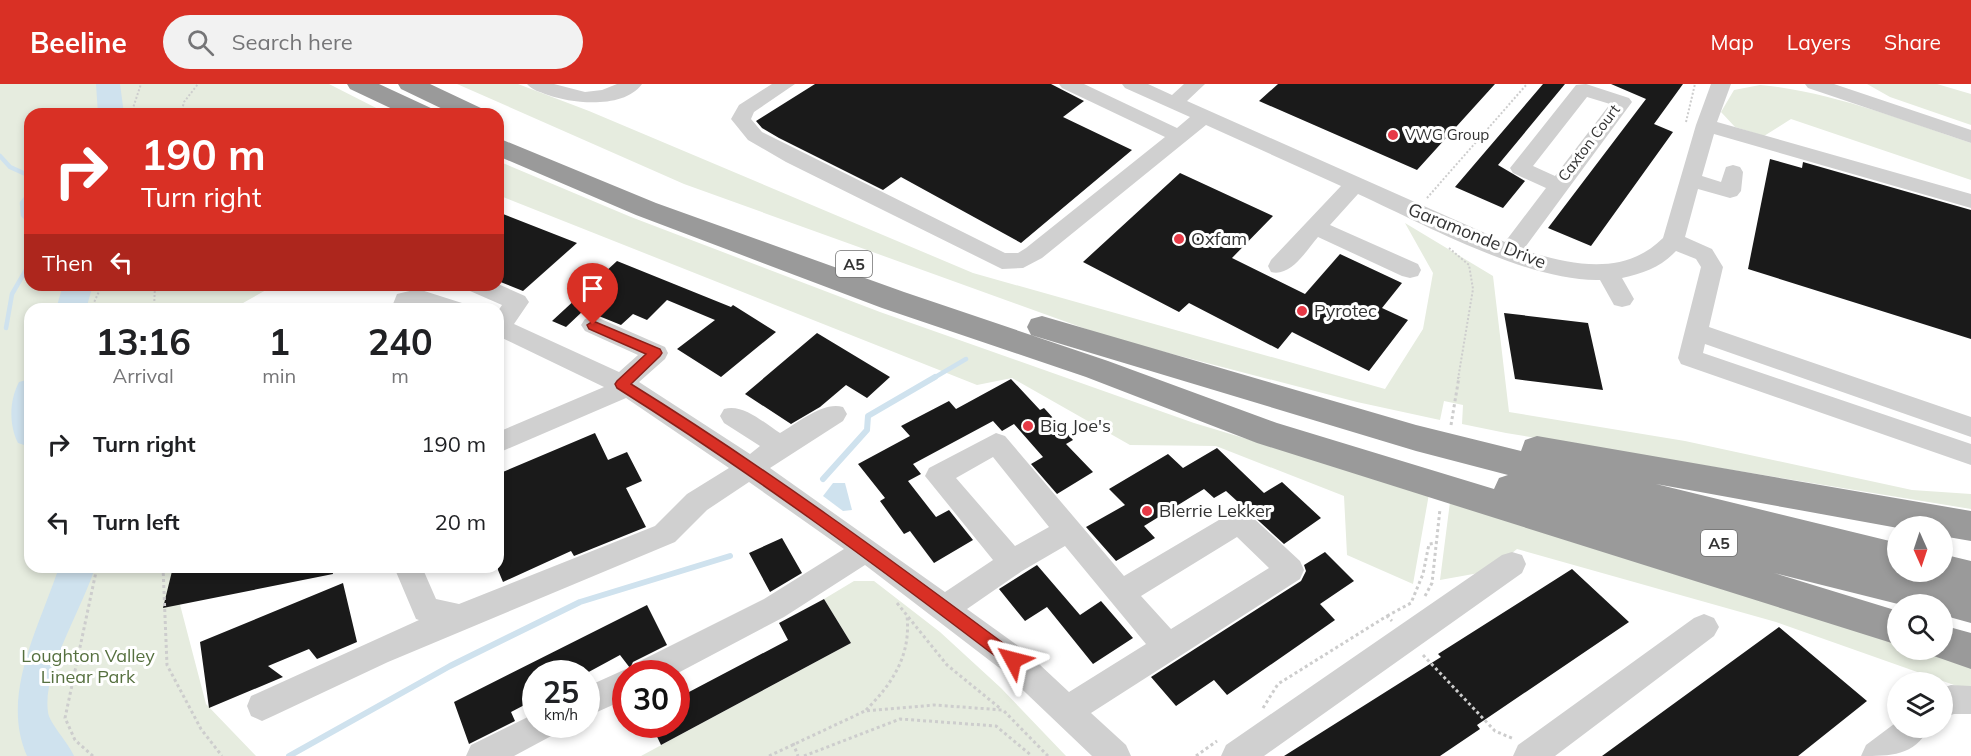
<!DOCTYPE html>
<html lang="en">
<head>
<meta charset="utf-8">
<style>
	:root { --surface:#fff; --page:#f2f2f2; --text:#202124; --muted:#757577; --accent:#d93025 }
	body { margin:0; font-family:Mulish,sans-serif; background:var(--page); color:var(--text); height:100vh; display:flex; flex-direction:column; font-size:22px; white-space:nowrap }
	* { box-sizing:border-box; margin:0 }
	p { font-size:20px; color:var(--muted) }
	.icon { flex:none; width:33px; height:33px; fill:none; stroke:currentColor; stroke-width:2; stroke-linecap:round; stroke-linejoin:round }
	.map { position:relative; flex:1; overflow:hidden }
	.panel { position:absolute; left:24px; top:219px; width:480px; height:270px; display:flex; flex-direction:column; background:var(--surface); border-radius:18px; box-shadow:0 3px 9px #0003 }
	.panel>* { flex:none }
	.banner { position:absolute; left:24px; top:24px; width:480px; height:183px; border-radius:18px; box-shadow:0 3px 9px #0003; background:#d93025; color:#fff; overflow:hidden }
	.needle { width:39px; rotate:177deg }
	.tools { position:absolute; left:1887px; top:432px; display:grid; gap:12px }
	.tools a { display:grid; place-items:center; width:66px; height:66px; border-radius:50%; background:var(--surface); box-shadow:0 3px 9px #0003; font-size:30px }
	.speed { position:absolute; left:522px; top:576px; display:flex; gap:12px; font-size:30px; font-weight:700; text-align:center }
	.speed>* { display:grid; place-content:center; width:78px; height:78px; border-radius:50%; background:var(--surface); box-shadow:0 3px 9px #0003; line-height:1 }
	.speed small { font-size:15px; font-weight:400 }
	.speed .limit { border:9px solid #d22; background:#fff; color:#111 }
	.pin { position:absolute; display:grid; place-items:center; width:51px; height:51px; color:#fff; margin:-62px -26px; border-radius:50% 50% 50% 0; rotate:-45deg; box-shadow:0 0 6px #0007 }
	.pin .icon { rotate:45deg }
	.me { position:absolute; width:66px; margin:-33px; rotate:308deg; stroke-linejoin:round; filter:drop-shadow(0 0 4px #0008) }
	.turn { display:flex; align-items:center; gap:21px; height:126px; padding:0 18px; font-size:27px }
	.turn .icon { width:78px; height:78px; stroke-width:2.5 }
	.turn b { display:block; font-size:42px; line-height:51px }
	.then { display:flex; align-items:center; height:57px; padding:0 18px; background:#0003; gap:12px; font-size:22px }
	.eta { display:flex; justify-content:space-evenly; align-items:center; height:102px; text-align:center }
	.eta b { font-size:36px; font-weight:700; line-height:42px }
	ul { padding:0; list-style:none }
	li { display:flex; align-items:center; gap:18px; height:78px; padding:0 18px }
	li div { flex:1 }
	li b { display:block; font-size:22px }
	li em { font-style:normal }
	header { display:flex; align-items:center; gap:36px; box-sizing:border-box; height:84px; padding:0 30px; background:var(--accent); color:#fff }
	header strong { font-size:28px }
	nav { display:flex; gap:33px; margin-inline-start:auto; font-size:21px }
	.search { width:420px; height:54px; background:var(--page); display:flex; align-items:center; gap:15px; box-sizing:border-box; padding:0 21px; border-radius:33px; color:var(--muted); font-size:22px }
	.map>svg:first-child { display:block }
</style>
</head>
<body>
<header>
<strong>Beeline</strong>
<div class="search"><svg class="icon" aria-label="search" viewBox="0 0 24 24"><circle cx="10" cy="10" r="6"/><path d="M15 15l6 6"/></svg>Search here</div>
<nav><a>Map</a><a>Layers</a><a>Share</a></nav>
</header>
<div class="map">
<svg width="1971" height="672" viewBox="0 0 1971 672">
	<rect width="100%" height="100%" fill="#fff"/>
	<!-- green -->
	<path fill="#e6ecdf" d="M0,0H329L388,30H30V201H275L243,219L241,225H30V483H173L172,490L206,620L256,672H0Z
		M457,0H518L589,27L973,189L1385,305L1423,245L1433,189L1405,139L1493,192L1509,328L1685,357L1912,406L1971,410V425L1506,349L1462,340L1463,321L1444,317L1440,336L1357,318L1111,254L684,100Z
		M1867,0H1937L1971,10V41L1890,13Z
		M1760,1C1829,7 1905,37 1971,59V96L1791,35L1764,52L1735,43L1721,28L1734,6Z
		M498,77L631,133L880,228L1194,339L1429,410L1413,500L1347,471L1344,412L1216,362L1130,361L1012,294L977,301L498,111Z
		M1450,418L1897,557L1898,566H1926L1971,580V607L1776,538L1517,465L1490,487L1440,496Z
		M854,497H874L940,548L1001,604L1066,672H641L851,559L824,515Z"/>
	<!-- water -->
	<path fill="#cfe2ee" d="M833,399H845L852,426L843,427L823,412Z"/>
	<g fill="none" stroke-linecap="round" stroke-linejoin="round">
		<!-- stream-far1 -->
		<path stroke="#cfe2ee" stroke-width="4.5" d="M0,72L10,83L30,92
			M26,134L23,131L22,119L30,109
			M6,244L12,210L30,179
			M932,295L966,275"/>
		<!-- stream -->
		<path stroke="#cfe2ee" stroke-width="6" d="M823,395L867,346L868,332L935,293
			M289,672L450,582L580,518L730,472"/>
		<!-- river -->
		<path fill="#cfe2ee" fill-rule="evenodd" d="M96,0H120L124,30H98Z
			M63,201H93L86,225H56Z
			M30,295V363L18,359C9,341 9,317 19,298Z
			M59,483H95C83,524 42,587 48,628C49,639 68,658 74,672H27C0,611 39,544 59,483Z"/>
	</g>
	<!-- building -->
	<path fill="#1a1a1a" d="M815,0H1051L1084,17L1063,33L1132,66L1021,159L901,93L883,106L779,54L762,44L756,37Z
		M1278,0H1495L1417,86L1259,17Z
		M1543,0H1565L1498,81L1525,97L1503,124L1455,103Z
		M1611,0H1683L1654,40L1673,48L1591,162L1548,144L1646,15Z
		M1770,75L1802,84L1803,78L1971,126V255L1748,185Z
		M1180,89L1273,132L1232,174L1305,210L1340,170L1402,199L1382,224L1408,236L1369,287L1292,248L1278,265L1189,219L1179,228L1083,178Z
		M498,128L577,159L523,207L498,197Z
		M617,177L731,223L733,221L776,248L721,293L677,265L715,236L667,216L647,236L633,230L621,241L584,226L566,243L552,237Z
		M1504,229L1588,239L1603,306L1515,295Z
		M817,249L890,293L867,314L846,301L820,323L791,340L745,310Z
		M1011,295L1040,326L1044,324L1073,356L1066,360L1093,388L1057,410L1031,380L1043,373L1014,340L1002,347L993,337L913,380L921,390L908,397L936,433L949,426L973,456L934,479L910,447L904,450L880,417L885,414L858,380L910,352L901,342L949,317L956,325Z
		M595,349L608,376L627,368L642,397L626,404L646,443L574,472L571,467L503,498L498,486V390Z
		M1217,364L1264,409L1282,398L1321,434L1284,460L1226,407L1214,414L1204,405L1144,442L1155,454L1116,477L1086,443L1125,421L1109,405L1168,370L1183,384Z
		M782,454L802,489L770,508L749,469Z
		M1325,468L1354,497L1320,520L1335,536L1227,611L1214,596L1176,622L1151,593L1301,497L1306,487L1304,481Z
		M1037,481L1080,531L1101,517L1133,554L1093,580L1047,523L1025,537L999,505Z
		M173,483H332L333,490L163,524Z
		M1572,485L1629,538L1477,641L1480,645L1440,672H1284L1441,573L1438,570Z
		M343,499L357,558L317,575L309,565L268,582L283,593L209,624L200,558Z
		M824,515L851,559L661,661L651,640H676V592L680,590L689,608L788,556L779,539Z
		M647,521L667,561L633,578L630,584L620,571L585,590H536V615L511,628L515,637L469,660L454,618Z
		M1779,543L1867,617L1798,672H1602Z"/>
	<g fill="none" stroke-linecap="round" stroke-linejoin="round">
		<!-- path-far1 -->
		<path stroke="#cdcdcd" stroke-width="2" stroke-dasharray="2 2" stroke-linecap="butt" d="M131,30L141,0
			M181,30L184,18L198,0
			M1686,38L1695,0
			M1427,114L1527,0
			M1449,164L1469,181L1473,205L1458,295
			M91,225L102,201
			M154,225L155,201"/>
		<!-- path -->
		<path stroke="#cdcdcd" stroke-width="3" stroke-dasharray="3 3" stroke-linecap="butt" d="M1451,341L1459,293
			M163,483L167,581L201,645L222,672
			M1425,512L1432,499L1440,425
			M897,519L947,581L1001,625
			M1387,532L1411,519L1423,490L1429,460L1436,459
			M1423,571L1495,647L1514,655
			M1263,624L1278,600L1387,532L1392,537
			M866,626C893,599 911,571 907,532
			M793,659L798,672
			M93,672L75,656L65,634L97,483
			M769,672L865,627L934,621L1003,626L1048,672
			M804,672L900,635L996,642L1032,672
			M1196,672L1217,657"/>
		<!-- minor -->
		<path fill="#d0d0d0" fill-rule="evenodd" d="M527,0H554L585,8L602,6L617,0H642C624,25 573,20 548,11C540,8 532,6 527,0Z
			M772,0H795L754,28L751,35L762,48L1005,169H1018L1026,164L1165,53L1062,4L1059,0H1084L1177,44L1190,33L1125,4L1122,0H1148L1172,11L1184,0H1205L1187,17L1505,158L1546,104L1513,89L1510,84L1576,1L1586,0L1629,14L1632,18L1523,166C1571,181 1624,193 1663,154L1696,41L1711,0H1731L1717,38L1971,110V124L1714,50L1702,92L1721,98L1726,83L1733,81L1740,83L1743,88L1741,107L1737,112L1730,114L1698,105L1685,153L1712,165L1723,183L1709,243L1971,333V353L1705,260L1703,269L1971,360V381L1681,280L1678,274L1701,183L1696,175L1676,167C1661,183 1644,189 1622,194L1634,215L1630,221L1622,223L1614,221L1600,196C1528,198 1424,140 1358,110L1330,141L1418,180L1421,186L1418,192L1410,194L1402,192L1318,153C1306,167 1291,193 1271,188L1268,182L1271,176L1341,102L1206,41L1042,174L1023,184L1002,185L786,78L748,56L731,35L739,21ZM1587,13L1610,20L1555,92L1533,82Z
			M1805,0H1834L1971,46V59L1808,4Z
			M498,200L525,212L529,218L514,240L619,288L638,271L585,247L581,241L585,235L593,232L601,235L665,263L668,269L665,275L639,298L750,370L760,362L724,339L720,332L724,325C743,319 764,339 780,349C798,339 823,317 843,323L847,330L843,337L770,384L945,508L993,476L925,392L929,384L996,349L1005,352L1124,492L1229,430L1239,427L1249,430L1300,477L1304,486L1300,495L1091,629L1126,661L1131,672H1092L1002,586L865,481L784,533L676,590H626V615L586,633V603L626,585L631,587L634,580L764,515L844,465L749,398L707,426L675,458L388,578L273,632L262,637L251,632L247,622L251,612L419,536L416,535L394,483H422L436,515L459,520L655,442L687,410L729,384L626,314L498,369V348L604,303L498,252V227L502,221L470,207L467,201ZM993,373L1049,443L1015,462L956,394ZM1237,453L1269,484L1171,545L1141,512ZM1065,462L1146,560L1069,608L1024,566L967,525L1022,487Z
			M418,205L462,219L466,225H431L418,221L415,225H391L397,210Z
			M1512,468L1522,471L1526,480L1522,489L1264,672H1221L1226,661L1502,471Z
			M1704,530L1714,534L1719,543L1714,552L1555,672H1513L1518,661L1694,534Z
			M1951,601L1971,602V630H1954L1942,634V604Z
			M536,629V640H559L555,650L514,672H466L471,661Z
			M1898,637V644H1929C1914,672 1891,672 1861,672L1866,661Z"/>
		<!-- highway -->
		<path fill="#9a9a9a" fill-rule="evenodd" d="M347,0H379L433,25L437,30H403L350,5Z
			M398,0H430L483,25L487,30H453L401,5Z
			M498,54L656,119L904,208L1108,277L1277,339L1494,405L1499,394L1508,391L1416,367L1031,251L1027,243L1031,235L1042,232L1416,341L1521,367L1525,356L1537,352L1971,427V457L1942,452V442L1898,444L1656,400L1898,459V488H1907L1902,489L1928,495L1924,488H1942V470L1971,477V539L1942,531V520H1898L1774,489L1898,527V561L1257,359L1086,293L882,224L636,131L498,72Z
			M1942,541L1971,549V585L1928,570L1926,566H1942Z"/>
	</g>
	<!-- route -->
	<path fill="#d93025" stroke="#8d1f18" stroke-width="1.5" d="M593,237L660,265L662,269L660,272L631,300C765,383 892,476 1019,571L1021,576L1019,581L1013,584L1007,581C880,484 752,389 617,304L615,300L617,297L646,270L589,245L587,241Z"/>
	<!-- markers -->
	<g fill="#e63946" stroke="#fff" stroke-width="2">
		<circle cx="1393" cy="51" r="6"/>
		<circle cx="1179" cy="155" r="6"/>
		<circle cx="1302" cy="227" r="6"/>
		<circle cx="1028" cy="342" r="6"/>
		<circle cx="1147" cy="427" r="6"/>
	</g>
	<g text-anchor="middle" stroke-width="6" stroke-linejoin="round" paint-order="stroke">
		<!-- far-poi labels -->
		<g font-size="15" fill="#333" stroke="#fff" text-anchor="start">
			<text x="1405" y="56">VWG Group</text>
		</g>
		<!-- far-street labels -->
		<g font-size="15" fill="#333" stroke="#fff">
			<text transform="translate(1589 59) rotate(-53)" y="5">Caxton Court</text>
		</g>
		<!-- shield labels -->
		<g fill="#fff" stroke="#707070" stroke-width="1.5">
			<rect x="836" y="167" width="36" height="26" rx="4.5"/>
			<rect x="1701" y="446" width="36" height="26" rx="4.5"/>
		</g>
		<g font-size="16" font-weight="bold" fill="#333">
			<text x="854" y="186">A5</text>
			<text x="1719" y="465">A5</text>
		</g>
		<!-- street labels -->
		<g font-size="18" fill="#333" stroke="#fff">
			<text transform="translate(1477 152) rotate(22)" y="6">Garamonde Drive</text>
		</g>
		<!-- poi labels -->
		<g font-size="18" fill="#333" stroke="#fff" text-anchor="start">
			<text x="1191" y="161">Oxfam</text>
			<text x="1314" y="233">Pyrotec</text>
			<text x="1040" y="348">Big Joe's</text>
			<text x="1159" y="433">Blerrie Lekker</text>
		</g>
		<!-- park labels -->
		<g font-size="18" fill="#56703f" stroke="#fff">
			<text x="88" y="578">Loughton Valley<tspan x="88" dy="21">Linear Park</tspan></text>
		</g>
	</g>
</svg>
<div class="tools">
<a><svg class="needle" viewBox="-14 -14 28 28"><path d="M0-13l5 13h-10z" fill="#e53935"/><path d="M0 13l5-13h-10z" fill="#757577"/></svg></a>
<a><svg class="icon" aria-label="search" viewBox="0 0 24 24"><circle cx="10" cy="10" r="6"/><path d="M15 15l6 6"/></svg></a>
<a><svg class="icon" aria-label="layers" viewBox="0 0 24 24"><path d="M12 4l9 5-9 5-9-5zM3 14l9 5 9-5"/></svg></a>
</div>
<div class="speed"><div>25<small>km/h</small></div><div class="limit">30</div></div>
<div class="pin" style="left:593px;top:241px;background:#d93025"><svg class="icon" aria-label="arrive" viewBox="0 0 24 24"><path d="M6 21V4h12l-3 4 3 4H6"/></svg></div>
<svg class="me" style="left:1013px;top:576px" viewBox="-20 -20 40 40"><path d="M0-17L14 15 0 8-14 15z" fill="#d93025" stroke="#fff" stroke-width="4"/></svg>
<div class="banner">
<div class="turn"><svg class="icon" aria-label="right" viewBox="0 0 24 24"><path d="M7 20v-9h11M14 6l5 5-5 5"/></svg><div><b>190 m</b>Turn right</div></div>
<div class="then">Then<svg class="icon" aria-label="left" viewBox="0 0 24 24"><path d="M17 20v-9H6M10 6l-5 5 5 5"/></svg></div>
</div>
<section class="panel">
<div class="eta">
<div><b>13:16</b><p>Arrival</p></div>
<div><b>1</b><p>min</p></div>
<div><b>240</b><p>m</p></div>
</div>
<ul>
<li><svg class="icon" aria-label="right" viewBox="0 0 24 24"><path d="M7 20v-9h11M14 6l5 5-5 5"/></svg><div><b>Turn right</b></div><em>190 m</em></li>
<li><svg class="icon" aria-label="left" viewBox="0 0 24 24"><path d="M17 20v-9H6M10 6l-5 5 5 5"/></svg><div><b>Turn left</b></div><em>20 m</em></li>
</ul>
</section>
</div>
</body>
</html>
